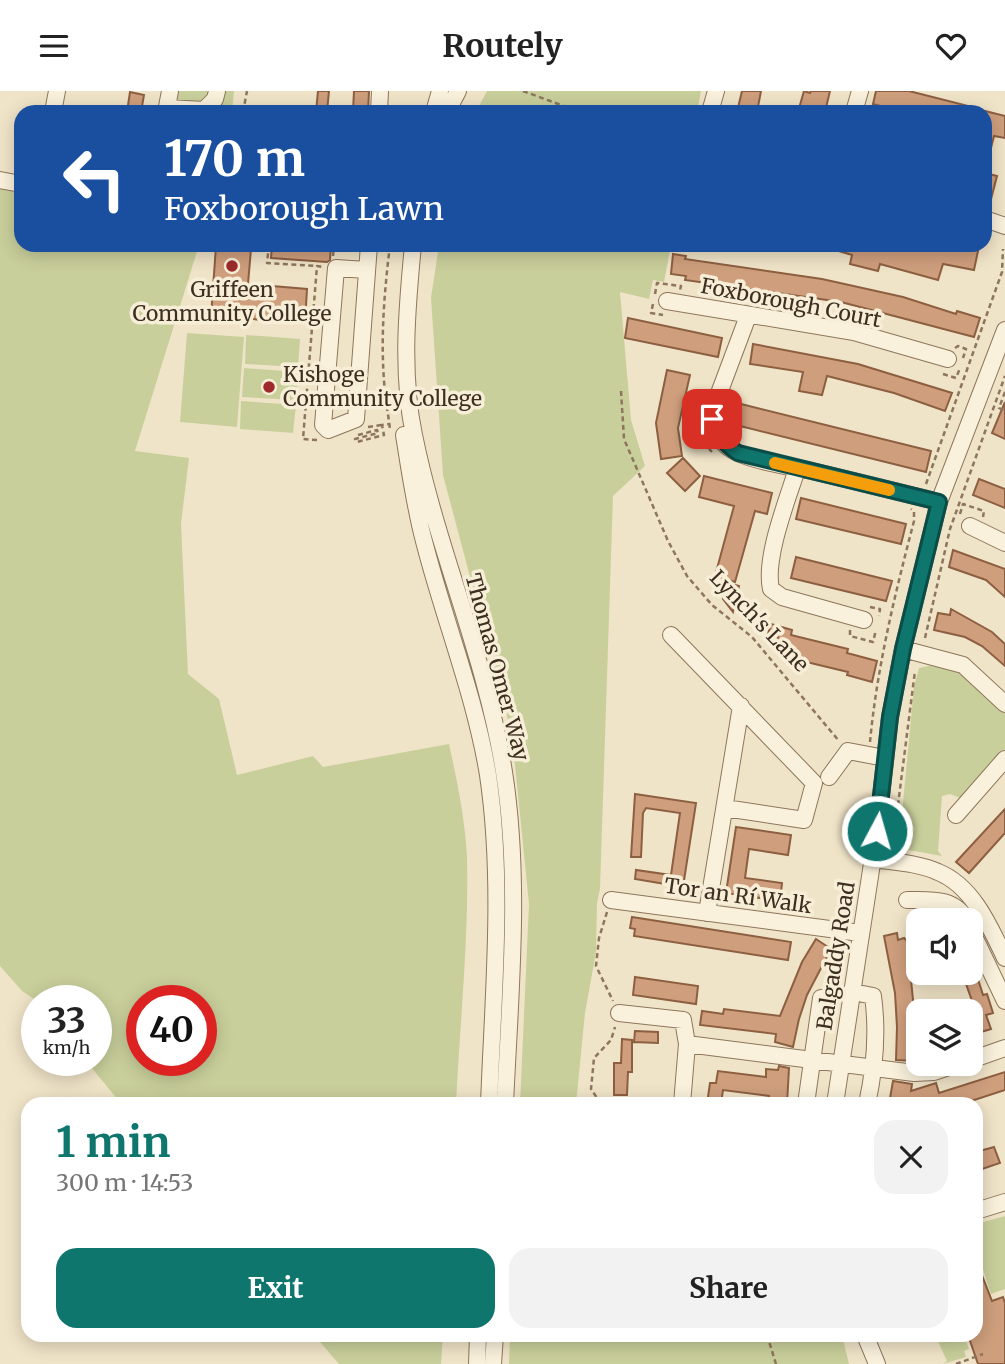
<!DOCTYPE html>
<html lang="en">
<head>
<meta charset="utf-8">
<style>
	:root { --surface:#fff; --page:#f2f2f2; --text:#222; --muted:#767676; --accent:#0f766e }
	body { margin:0; font-family:Merriweather,serif; background:var(--page); color:var(--text); height:100vh; display:flex; flex-direction:column; font-size:26px; white-space:nowrap }
	* { box-sizing:border-box; margin:0 }
	p { font-size:23px; color:var(--muted) }
	.icon { flex:none; width:38px; height:38px; fill:none; stroke:currentColor; stroke-width:2; stroke-linecap:round; stroke-linejoin:round }
	.map { position:relative; flex:1; overflow:hidden }
	.side { position:absolute; left:21px; top:1006px; width:962px; height:245px; display:flex; flex-direction:column; background:var(--surface); border-radius:21px; box-shadow:0 4px 18px #0003 }
	.side>* { flex:none }
	.hud { position:absolute; left:14px; top:14px; width:978px; height:147px; border-radius:21px; box-shadow:0 4px 18px #0003; background:#1a4fa0; color:#fff; overflow:hidden }
	.tools { position:absolute; left:906px; top:817px; display:grid; gap:14px }
	.tools a { display:grid; place-items:center; width:77px; height:77px; border-radius:14px; background:var(--surface); box-shadow:0 4px 18px #0003; font-size:35px }
	.speed { position:absolute; left:21px; top:894px; display:flex; gap:14px; font-size:35px; font-weight:700; text-align:center }
	.speed>* { display:grid; place-content:center; width:91px; height:91px; border-radius:50%; background:var(--surface); box-shadow:0 4px 18px #0003; line-height:1 }
	.speed small { font-size:18px; font-weight:400 }
	.speed .limit { border:10px solid #d22; background:#fff; color:#111 }
	.pin { position:absolute; display:grid; place-items:center; width:60px; height:60px; color:#fff; margin:-30px; border-radius:14px; box-shadow:0 4px 10px #0006 }
	.me { position:absolute; width:77px; margin:-38px; rotate:6deg; stroke-linejoin:round; filter:drop-shadow(0 0 5px #0008) }
	.turn { display:flex; align-items:center; gap:24px; height:147px; padding:0 35px; font-size:32px }
	.turn .icon { width:91px; height:91px; stroke-width:2.5 }
	.turn b { display:block; font-size:49px; line-height:60px }
	.round { display:grid; place-items:center; flex:none; width:74px; height:74px; border-radius:21px; background:var(--page) }
	.summary { display:flex; align-items:center; justify-content:space-between; height:119px; padding:0 35px }
	h1 { font-size:42px; font-weight:700; line-height:52px; color:var(--accent) }
	.cta { display:flex; gap:14px; margin-top:auto; padding:14px 35px }
	.cta a { flex:1; height:80px; border-radius:21px; background:var(--accent); color:#fff; font-size:28px; font-weight:700; line-height:80px; text-align:center }
	.cta a+a { background:var(--page); color:var(--text) }
	header { display:flex; justify-content:space-between; align-items:center; height:91px; padding:0 35px; background:var(--surface); font-size:32px; font-weight:700 }
	.map>svg:first-child { display:block }
</style>
</head>
<body>
<header><svg class="icon" aria-label="menu" viewBox="0 0 24 24"><path d="M4 6h16M4 12h16M4 18h16"/></svg>Routely<svg class="icon" aria-label="heart" viewBox="0 0 24 24"><path d="M12 20l-8-8c-3-5 5-10 8-4 3-6 11-1 8 4z"/></svg></header>
<div class="map">
<svg width="1005" height="1273" viewBox="0 0 1005 1273">
	<rect width="100%" height="100%" fill="#f0e4c8"/>
	<!-- green -->
	<path fill="#c9cf9b" fill-rule="evenodd" d="M162,0H234L232,21H158Z
		M487,0H701L697,21H476Z
		M0,98L21,102V154H199L135,360L189,367L181,433L188,583L219,608L237,684L313,665L323,676L449,653C457,689 465,728 467,765C469,847 460,931 456,1013H118L114,1004L86,970H96V910H37L22,900L0,875ZM142,910H201V970H142Z
		M439,154H671L664,191L653,189L649,208L620,201L631,329L645,375L613,405L600,798L597,812L596,861L585,922L576,1013H520L529,813L512,644L443,384L431,207Z
		M187,242L244,246L237,336L180,331Z
		M246,244L300,248L298,276L245,273Z
		M244,277L298,281L296,309L242,306Z
		M241,310L296,314L293,342L240,338Z
		M938,573L960,579L1005,622V658L960,707L950,703L942,705L938,760L942,765L903,758L899,754L914,596L919,577Z
		M1005,1125V1198L991,1203L982,1175L977,1177L976,1133Z
		M314,1244H443L441,1273H339Z
		M510,1244H842L849,1273H509Z
		M935,1244H964L969,1258L964,1260L966,1266L943,1273L947,1270Z"/>
	<!-- building -->
	<path fill="#cf9f7d" stroke="#8d5f41" stroke-width="2" d="M318,0H329L327,21H316Z
		M354,0H369L368,21H353Z
		M742,0H761L757,21H737Z
		M804,0L810,2L811,0H830L825,21H798Z
		M876,0H909L976,17V21H902L873,13Z
		M130,1L144,4L141,21H127Z
		M985,20L1005,25V47L994,45L989,65L985,64Z
		M985,82L997,85L989,116H985Z
		M272,154H331L330,169L327,171L271,167Z
		M830,154H948L978,160L974,179L943,173L938,189L880,173L878,180L850,173L852,164L829,157Z
		M216,155L251,158L248,193L307,198L305,232L211,225Z
		M673,163L686,165L685,168L822,188L903,206L956,223L957,220L980,227L974,246L841,211L685,189L686,185L671,183Z
		M628,227L722,247L718,266L625,247Z
		M753,253L858,273L952,302L945,320L894,302L827,285L822,304L799,300L803,281L750,273Z
		M667,279L690,284L678,337L682,365L661,368L656,332Z
		M1005,311V348L992,342Z
		M741,313L931,360L926,381L736,334Z
		M683,367L700,385L685,400L667,382Z
		M704,385L772,402L767,423L755,420L735,491L715,485L734,415L699,406Z
		M979,388L1005,398V417L973,404Z
		M801,407L906,433L901,453L796,428Z
		M953,459L1005,478V506L986,489L949,476Z
		M796,466L892,490L886,510L791,487Z
		M727,492L739,495L733,521L723,508Z
		M951,518L992,541L1005,553V575L982,555L965,546L934,539L938,522L950,524Z
		M771,533L792,539L791,544L848,558L847,562L877,570L872,591L847,584L848,581L790,567L792,560L775,556L778,546L768,543Z
		M635,703L696,712L683,796L635,788L636,779L671,784L680,722L646,717L643,722L641,766H631Z
		M1005,718V742L969,782L956,771Z
		M736,736L791,744L788,764L749,758L745,787L782,792L780,810L726,802Z
		M632,826L791,851L788,869L634,845L635,838L630,837Z
		M897,842L898,849L904,847L907,850L915,928L914,970L896,969L897,936L895,902L884,845Z
		M816,848L831,858L807,904L799,928L793,956L775,951L776,943L700,934L702,920L723,923L724,918L780,925L802,871Z
		M977,885L983,904L987,903L993,922L986,924L991,938L971,944V926L977,924L965,890Z
		M635,886L698,895L696,913L633,904Z
		M635,940L658,941V952L634,951Z
		M622,948L632,949V981H628L627,1004H614V972H621Z
		M779,975L789,977L787,1013H769V1005L723,999L721,1013H707L710,992H716L718,980L766,986V978L778,979Z
		M1005,981V999L962,1013H889L893,990L912,993L911,1000L936,992L939,1002Z
		M994,1056L1000,1072L976,1080V1061Z
		M976,1169L992,1210L1003,1206L1005,1212V1273H978L968,1244H976Z"/>
	<g fill="none" stroke-linecap="round" stroke-linejoin="round">
		<!-- minor casing -->
		<g stroke="#8d765c" stroke-width="18">
			<path id="minor" d="M167,17L204,19L215,8L217,0
				M53,21L57,0
				M166,21L170,0
				M379,21L380,0
				M434,21L440,0
				M447,21L458,0
				M710,21L716,0
				M854,21L860,0
				M0,89L21,93
				M985,128L1005,135
				M413,154C407,216 401,282 414,344C437,458 486,566 504,681C521,790 510,903 505,1013
				M367,179L336,177L323,334L328,339L356,328L369,154
				M667,210L854,241L948,268
				M748,225L715,313C712,330 714,346 729,357C746,369 786,375 807,379C851,389 895,400 939,411
				M404,344C410,381 415,418 425,454C445,531 475,605 488,684C504,793 493,904 489,1013
				M797,378C787,410 764,467 771,498L782,506L864,529
				M970,435L1005,452
				M671,544L814,692L804,729L725,717
				M903,558L963,574L1005,613
				M829,686L848,660L885,667
				M956,724L1005,668
				M873,768C894,771 919,772 938,781C973,795 990,836 1005,867
				M611,809L860,842
				M907,809C930,809 955,806 967,830
				M707,822L741,615
				M971,839L1005,910
				M863,903L873,905C878,942 875,977 867,1013
				M619,922L683,929L687,953
				M971,969L1005,957
				M682,1013L687,953L914,982L934,981L958,973
				M806,1013L821,907
				M835,1013L877,740L890,626L903,558L939,411L1005,239
				M976,1120L1005,1111
				M865,1244L877,1273
				M477,1273L478,1244
				M493,1273L495,1244"/>
		</g>
		<!-- path -->
		<path stroke="#8d765c" stroke-width="2.5" stroke-dasharray="5 3.5" stroke-linecap="butt" d="M523,0L580,21
			M243,21L247,0
			M307,21L308,14
			M269,154L267,172L317,175
			M390,154C384,203 380,252 385,301C386,314 389,327 390,339
			M333,165L334,154
			M655,203L657,192L681,195L680,199
			M653,213L651,222L663,224
			M955,257L958,255L966,258L963,267
			M943,283L956,287L960,277
			M621,300L624,348L668,450L687,485L712,514L752,546L839,650
			M1005,301L999,317L1005,320
			M730,319L735,343
			M698,327L700,348L712,361
			M368,336L382,334
			M358,344L377,339L378,342L355,348L357,351L384,344L382,334L390,333
			M317,349L303,348L317,175L323,176
			M926,393L1002,181L1003,158
			M960,423L963,413L984,420L983,426
			M870,516L880,518L879,525
			M850,539V545L873,551L876,539
			M925,547L950,438L1005,285
			M870,651C877,576 895,503 914,430V421L911,418
			M895,756L893,753L915,580
			M607,821L599,847L596,875L613,910
			M601,1013L591,998L594,967L611,949L615,936
			M767,1244L776,1273
			M956,1273L983,1263"/>
		<!-- minor -->
		<use href="#minor" stroke="#faf1dc" stroke-width="16"/>
	</g>
	<g fill="none" stroke-linecap="round" stroke-linejoin="round">
		<!-- route casing -->
		<g stroke="#0a4d48" stroke-width="18">
			<path id="route" d="M712,328C717,344 724,353 738,362L939,411L903,558L890,626L877,740"/>
		</g>
		<!-- route -->
		<use href="#route" stroke="#0f766e" stroke-width="12"/>
		<!-- slow -->
		<path stroke="#f59e0b" stroke-width="12" d="M775,372L889,399"/>
	</g>
	<!-- markers -->
	<g fill="#9e2a2b" stroke="#f7eed8" stroke-width="2.5">
		<circle cx="232" cy="175" r="7"/>
		<circle cx="269" cy="296" r="7"/>
	</g>
	<g text-anchor="middle" stroke-width="7" stroke-linejoin="round" paint-order="stroke">
		<!-- poi labels -->
		<g font-size="21" fill="#3d2e20" stroke="#f7eed8">
			<text x="232" y="206">Griffeen<tspan x="232" dy="24">Community College</tspan></text>
			<text x="283" y="291" text-anchor="start">Kishoge<tspan x="283" dy="24">Community College</tspan></text>
		</g>
		<!-- street labels -->
		<g font-size="21" fill="#3d2e20" stroke="#f7eed8">
			<text transform="translate(791 212) rotate(11)" y="7">Foxborough Court</text>
			<text transform="translate(759 530) rotate(46)" y="7">Lynch's Lane</text>
			<text transform="translate(497 576) rotate(75)" y="7">Thomas Omer Way</text>
			<text transform="translate(738 805) rotate(8)" y="7">Tor an Rí Walk</text>
			<text transform="translate(836 865) rotate(-81)" y="7">Balgaddy Road</text>
		</g>
	</g>
</svg>
<div class="tools">
<a><svg class="icon" aria-label="sound" viewBox="0 0 24 24"><path d="M4 9h4l5-4v14l-5-4H4zM17 9q2 3 0 6"/></svg></a>
<a><svg class="icon" aria-label="layers" viewBox="0 0 24 24"><path d="M12 4l9 5-9 5-9-5zM3 14l9 5 9-5"/></svg></a>
</div>
<div class="speed"><div>33<small>km/h</small></div><div class="limit">40</div></div>
<div class="pin" style="left:712px;top:328px;background:#d93025"><svg class="icon" aria-label="arrive" viewBox="0 0 24 24"><path d="M6 21V4h12l-3 4 3 4H6"/></svg></div>
<svg class="me" style="left:877px;top:740px" viewBox="-20 -20 40 40"><circle r="17" fill="#0f766e" stroke="#fff" stroke-width="3"/><path d="M0-11L8 9 0 5-8 9z" fill="#fff"/></svg>
<div class="hud">
<div class="turn"><svg class="icon" aria-label="left" viewBox="0 0 24 24"><path d="M17 20v-9H6M10 6l-5 5 5 5"/></svg><div><b>170 m</b>Foxborough Lawn</div></div>
</div>
<section class="side">
<div class="summary"><div><h1>1 min</h1><p>300 m · 14:53</p></div><a class="round"><svg class="icon" aria-label="close" viewBox="0 0 24 24"><path d="M6 6l12 12M18 6L6 18"/></svg></a></div>
<div class="cta"><a>Exit</a><a>Share</a></div>
</section>
</div>
</body>
</html>
